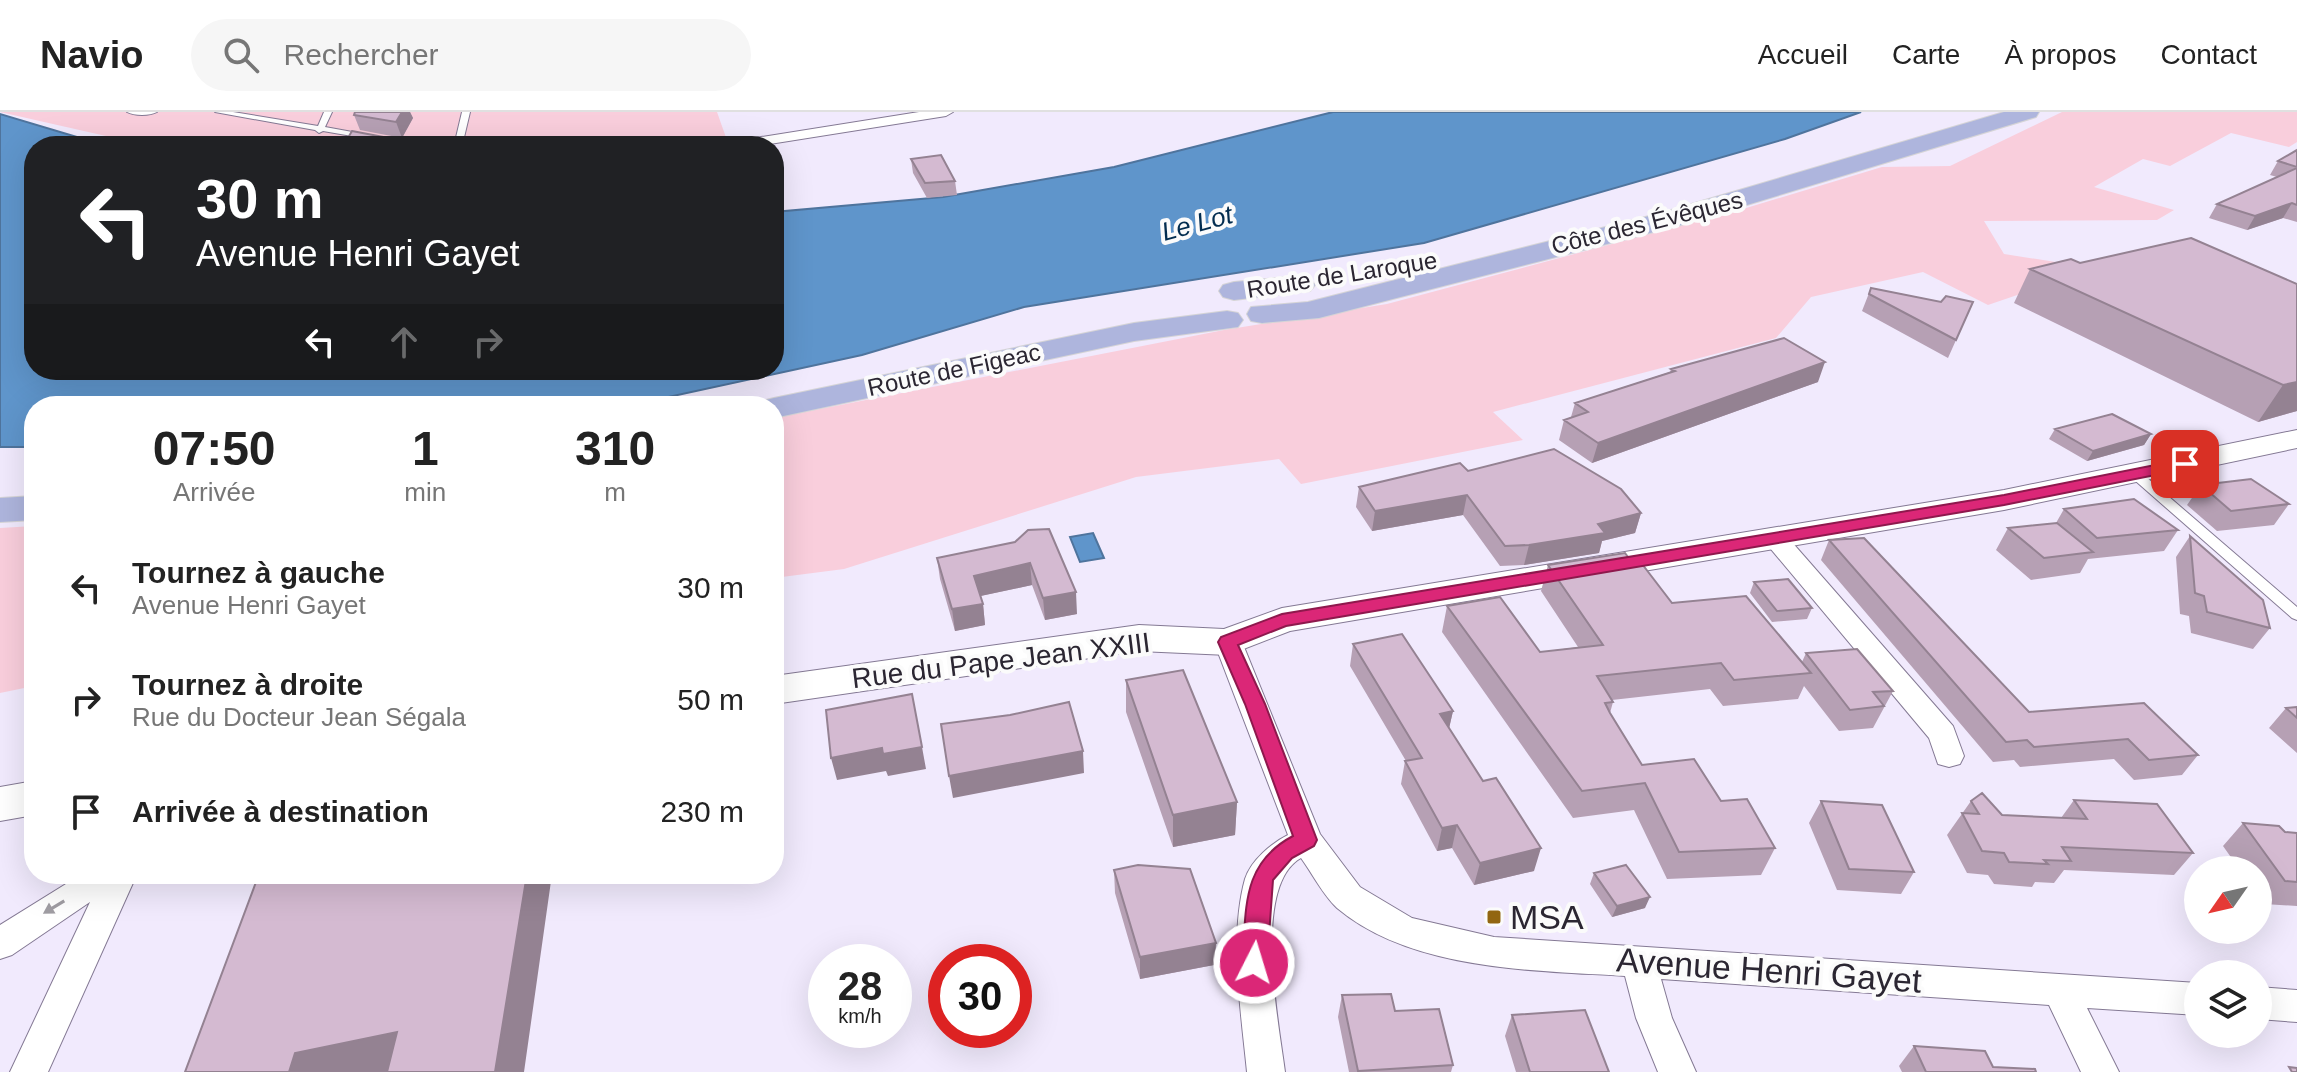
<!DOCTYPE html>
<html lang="fr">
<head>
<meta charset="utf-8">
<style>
	:root { --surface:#fff; --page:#f6f6f6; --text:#222; --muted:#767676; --line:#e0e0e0 }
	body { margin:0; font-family:Helvetica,sans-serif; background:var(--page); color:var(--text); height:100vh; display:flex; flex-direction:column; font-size:30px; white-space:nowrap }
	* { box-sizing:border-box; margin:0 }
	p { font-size:26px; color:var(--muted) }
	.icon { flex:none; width:44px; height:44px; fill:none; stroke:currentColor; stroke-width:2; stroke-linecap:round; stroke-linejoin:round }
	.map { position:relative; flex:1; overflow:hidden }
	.details { position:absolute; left:24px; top:284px; width:760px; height:488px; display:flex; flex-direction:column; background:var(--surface); border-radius:32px; box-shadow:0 8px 32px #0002 }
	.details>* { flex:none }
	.hud { position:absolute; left:24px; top:24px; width:760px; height:244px; border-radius:32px; box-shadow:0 8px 32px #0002; background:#202124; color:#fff; overflow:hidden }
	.needle { width:52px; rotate:236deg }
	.controls { position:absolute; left:2184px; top:744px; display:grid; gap:16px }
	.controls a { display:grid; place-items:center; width:88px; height:88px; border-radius:50%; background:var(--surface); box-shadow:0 8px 32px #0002; font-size:40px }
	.speed { position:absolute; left:808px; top:832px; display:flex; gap:16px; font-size:40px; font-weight:700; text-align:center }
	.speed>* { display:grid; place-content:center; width:104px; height:104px; border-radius:50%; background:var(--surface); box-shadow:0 8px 32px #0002; line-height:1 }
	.speed small { font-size:20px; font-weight:400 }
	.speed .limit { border:12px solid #d22; background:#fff; color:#111 }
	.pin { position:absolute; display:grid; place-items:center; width:68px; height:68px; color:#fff; margin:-34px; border-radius:16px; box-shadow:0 4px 12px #0006 }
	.me { position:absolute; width:88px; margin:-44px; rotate:5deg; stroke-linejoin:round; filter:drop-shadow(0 0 6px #0008) }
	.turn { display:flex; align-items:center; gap:28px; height:168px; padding:0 40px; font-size:36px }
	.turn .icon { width:104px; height:104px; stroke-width:2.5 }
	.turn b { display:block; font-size:56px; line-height:68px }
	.lanes { display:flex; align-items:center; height:76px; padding:0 40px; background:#0003; justify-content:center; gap:40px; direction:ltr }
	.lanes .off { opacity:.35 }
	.eta { display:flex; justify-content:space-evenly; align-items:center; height:136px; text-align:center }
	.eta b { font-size:48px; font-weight:700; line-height:56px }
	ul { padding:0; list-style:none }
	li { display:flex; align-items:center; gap:24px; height:112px; padding:0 40px }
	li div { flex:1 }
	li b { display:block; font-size:30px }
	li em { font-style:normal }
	header { display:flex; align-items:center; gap:48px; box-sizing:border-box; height:112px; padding:0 40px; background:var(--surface); border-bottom:2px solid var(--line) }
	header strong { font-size:38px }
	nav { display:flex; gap:44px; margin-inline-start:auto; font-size:28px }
	.search { width:560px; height:72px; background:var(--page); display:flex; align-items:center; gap:20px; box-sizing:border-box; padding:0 28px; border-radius:44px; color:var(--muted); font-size:30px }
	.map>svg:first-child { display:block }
</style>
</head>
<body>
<header>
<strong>Navio</strong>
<div class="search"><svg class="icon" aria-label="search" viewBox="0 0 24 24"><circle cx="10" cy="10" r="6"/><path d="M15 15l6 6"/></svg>Rechercher</div>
<nav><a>Accueil</a><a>Carte</a><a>À propos</a><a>Contact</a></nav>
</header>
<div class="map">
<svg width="2297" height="960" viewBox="0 0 2297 960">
	<rect width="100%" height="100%" fill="#f1eafd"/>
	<!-- green -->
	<path fill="#f9cedc" d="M0,0H717L729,34H150Z
		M2062,0H2297V30L2289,35L2231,21L2170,54L2143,47L2094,75L2174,98L2157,108L1984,109L2004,142L2062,151L2052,171L1988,193L1923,160L1811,185L1776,226L1493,300L1523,328L1301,372L1279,347L1136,365L844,457L774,466V306L1224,218L1387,192L1743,97L1882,55L1950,54Z
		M34,414V574L0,581V416Z"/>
	<!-- water -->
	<path fill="#5f95cb" stroke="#4f749d" stroke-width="2" d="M1333,0H1861L1785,27L1424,131L1024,195L862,243L627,294H34V335H0V2L107,34H34V258H774V100L943,85L1114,55Z
		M1093,421L1104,446L1080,450L1070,425Z"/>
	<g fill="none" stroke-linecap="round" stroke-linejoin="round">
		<!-- lane casing -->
		<g stroke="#847994" stroke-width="2">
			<path id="lane" d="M127,0H157C150,4 134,4 127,0Z
				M215,0H233L318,14L324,0H332L325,15L429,34H410L323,19L319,21L315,18Z
				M462,0H470L462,34H454Z
				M604,29L655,32L659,34H557L561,32Z
				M2135,358L2139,359L2297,495V508L2292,506L2131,365L2129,362L2131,359Z"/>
		</g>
		<!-- street casing -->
		<g stroke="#847994" stroke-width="2">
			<path id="street" d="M919,0H953L946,4L758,34H723L730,30Z
				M1774,418L1783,420L1953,614L1964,644L1960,652L1949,655L1938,652L1929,626L1765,430L1762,425L1765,420Z
				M1228,521L1238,524L1242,530L1320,722L1360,775L1412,806L1494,825L2198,871V903L2087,896L2119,960H2081L2049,893L1661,867L1672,906L1696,960H1658L1636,906L1625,864C1533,858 1412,859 1337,796C1323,783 1312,761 1301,746C1251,774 1279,912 1285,960H1247C1241,900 1229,825 1245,767C1251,748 1272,731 1288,723L1214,530L1218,524Z
				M82,762H137L48,960H10L90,790L12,843L0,847V813Z
				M2258,875L2297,878V910L2258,907Z"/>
		</g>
		<!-- secondary casing -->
		<g stroke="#847994" stroke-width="2">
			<path id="secondary" d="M2297,318V336L2004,398L1290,519L1228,543L1139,539L774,592V564L1139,513L1224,517L1282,496L2004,378Z
				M34,669V703L0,709V675Z"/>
		</g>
		<!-- primary casing -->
		<g stroke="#d5d4d6" stroke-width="2">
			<path id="primary" d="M2004,0H2039L2036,5L1681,113L1319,206L1262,211L1251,209L1247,202L1251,195L1308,190L1661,101Z
				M1300,164L1310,167L1315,173L1310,179L1234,188L1223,185L1219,179L1223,173L1234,170Z
				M1227,199L1238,201L1243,208L1238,215L1134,229L774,306V294H758L762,289L774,286L1134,211Z
				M34,384V408L0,410V386Z"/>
		</g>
		<!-- lane -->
		<use href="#lane" fill="#fff" fill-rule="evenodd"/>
		<!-- street -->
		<use href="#street" fill="#fff" fill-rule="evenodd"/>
		<!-- secondary -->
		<use href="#secondary" fill="#fff" fill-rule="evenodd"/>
		<!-- primary -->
		<use href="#primary" fill="#aeb5dd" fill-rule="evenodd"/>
	</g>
	<!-- wall -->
	<path fill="#b6a0b4" d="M355,0H410L413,6L402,26L360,18L354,3Z
		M2297,38V110L2283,106L2247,118L2209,106L2217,92L2277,65L2270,63L2278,49Z
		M911,47L955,69L957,83L927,86L913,61Z
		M2080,151L2297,172V299L2258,310L2014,191L2030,157Z
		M1871,176L1941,190H1973L1948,246L1862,199Z
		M1671,257L1818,270L1592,351L1559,328L1564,308L1571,305L1575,291L1670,260Z
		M2055,317L2151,322L2144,333L2087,349L2049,327Z
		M1468,359L1641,401L1635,421L1602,429L1599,441L1524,453L1500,454L1463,403L1372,419L1356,395L1359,375Z
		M2201,373L2289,392L2274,413L2217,419L2187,393Z
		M2064,397L2178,418L2164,439L2088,447L2080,461L2031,468L1996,438L2008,416L2056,411Z
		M2190,424L2270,516L2253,537L2191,521L2189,504L2180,502L2176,445Z
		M1829,428L2029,600L2198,643L2182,663L2134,668L2114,647L2020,655L2014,648L1993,650L1821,448Z
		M1015,430L1077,502L1045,508L1032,473L980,484L983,492L985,513L955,519L940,467L937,446Z
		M1631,449L1672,491L1802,550L1806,541L1893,579L1873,616L1839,619L1804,574L1798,587L1723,594L1710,577L1612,588L1613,590L1610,601L1642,653L1721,689L1775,736L1761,763L1667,767L1634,698L1573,706L1442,520L1447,494L1540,540L1578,535L1541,479L1548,453Z
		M1754,470L1812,496L1807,507L1772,510L1750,481Z
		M1353,532L1453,599L1449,616L1534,759L1474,773L1452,736L1437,739L1401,672L1405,649H1406L1350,554Z
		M1126,568L1237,690L1235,723L1173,735L1126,600Z
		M2297,595V641L2269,616L2286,596Z
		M2074,688L2193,741L2174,763L2064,758L2054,771L2035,770L2032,775L1994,772L1988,763L1967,761L1947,723L1971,689L2002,703L2061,706Z
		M1821,689L1914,760L1901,782L1837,778L1809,711Z
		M2243,711L2285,720L2297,721V794L2264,792L2258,783V758H2240L2223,734Z
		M1114,758L1216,831L1214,853L1140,867L1115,781Z
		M1594,761L1645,796L1612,805L1590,772Z
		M1342,883L1395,899L1453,953L1451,960H1349L1338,905Z
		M1512,903L1609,960H1516L1505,924Z
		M1914,934L1993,955L2036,960H1902L1899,954Z"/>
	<!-- shaded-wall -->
	<path fill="#948292" d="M402,0H410L413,6L402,26L396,10Z
		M2292,91L2283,106L2247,118L2255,104Z
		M1825,250L1818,270L1592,351L1598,331Z
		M2297,270V299L2258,310L2283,273Z
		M2151,322L2144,333L2087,349L2093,339Z
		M1467,383L1463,403L1372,419L1375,399Z
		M1641,401L1635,421L1602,429L1599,441L1524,453L1529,433L1598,412Z
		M1030,451L1032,473L976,485L974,464Z
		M1076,480L1077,502L1045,508L1043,486Z
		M983,492L985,513L955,519L952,497Z
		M1453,599L1448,621L1440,602Z
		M922,635L926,657L888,664L886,659L837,668L831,646L882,636Z
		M1083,639L1084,661L953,686L949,664Z
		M1237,690L1235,723L1173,735V703Z
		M1457,713L1452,736L1437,739L1442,716Z
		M1541,736L1534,759L1474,773L1480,751Z
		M527,762H552L524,960H495Z
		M1650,785L1645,796L1612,805L1617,794Z
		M1216,831L1214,853L1140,867V845Z
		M397,920L412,960H289L295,941Z"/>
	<!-- building -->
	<path fill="#d4bad1" stroke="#948292" stroke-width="2" d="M355,0H402L396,10L354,3Z
		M352,19L394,27L391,34H343Z
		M525,29L522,34H479L480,32Z
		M2297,38V55L2278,49Z
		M941,43L955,69L925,71L911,47Z
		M2297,56V93L2292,91L2255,104L2217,92Z
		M2191,126L2297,172V270L2283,273L2030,157L2071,147L2080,151Z
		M1871,176L1941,190L1946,184L1973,190L1956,228L1869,182Z
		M1784,226L1825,250L1598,331L1564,308L1588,300L1575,291L1675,259L1671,257Z
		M2112,302L2151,322L2093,339L2055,317Z
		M1554,337L1621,377L1641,401L1598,412L1605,421L1529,433L1505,434L1467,383L1375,399L1359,375L1460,351L1468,359Z
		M2251,367L2289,392L2231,399L2201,373Z
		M2134,387L2178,418L2097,426L2064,397Z
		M2057,411L2093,440L2044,446L2008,416Z
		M1049,417L1076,480L1043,486L1030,451L974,464L983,492L952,497L937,446L1015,430L1028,418Z
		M2190,424L2263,488L2270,516L2207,500L2204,484L2195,481Z
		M1864,426L2029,600L2144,591L2198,643L2149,648L2128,627L2034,635L2027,628L2006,630L1829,428Z
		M1625,441L1631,449L1639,448L1672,491L1746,484L1811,561L1734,568L1721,551L1597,564L1613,590L1605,591L1610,601L1642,653L1694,647L1721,689L1747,687L1775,736L1679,740L1645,671L1582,679L1447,494L1500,485L1540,540L1603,533L1548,453Z
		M1788,467L1812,496L1777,499L1754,470Z
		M1402,522L1453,599L1440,602L1483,669L1496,666L1541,736L1480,751L1457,713L1442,716L1405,649L1422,646L1353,532Z
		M1857,537L1893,579L1873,580L1884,594L1850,598L1806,541Z
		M1183,558L1237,690L1173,703L1126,568Z
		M912,582L922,635L883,642L882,636L831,646L826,598Z
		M1069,590L1083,639L949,664L941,612L1010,603Z
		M2297,595V606L2286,596Z
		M1982,681L2002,703L2087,707L2074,688L2157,692L2193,741L2062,735L2071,749L2044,748L2048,752L2009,750L2004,741L1982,739L1962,701L1979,702L1971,689Z
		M1821,689L1882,693L1914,760L1849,757Z
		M2243,711L2279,714L2285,720L2297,721V770L2285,769Z
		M1138,753L1190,757L1216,831L1140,845L1114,758Z
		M1626,753L1650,785L1617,794L1594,761Z
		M259,762H527L495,960H387L397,920L295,941L289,960H185Z
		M1391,882L1395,899L1439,897L1453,953L1358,959L1342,883Z
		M1585,898L1609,960H1530L1512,903Z
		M1914,934L1985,939L1993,955L2035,957L2036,960H1926Z
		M2289,955L2297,956V960H2292Z"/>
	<!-- one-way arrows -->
	<defs><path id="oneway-solid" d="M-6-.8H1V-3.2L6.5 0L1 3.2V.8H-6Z" transform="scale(2)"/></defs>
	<use fill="#a09da3" href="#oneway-solid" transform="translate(54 795) rotate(149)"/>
	<!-- route -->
	<path fill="#db2777" stroke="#8e194d" stroke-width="2" d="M2185,347L2191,349V356L2004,393L1286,514L1238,533L1265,592L1317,728L1314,734L1292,746L1273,768L1267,851L1263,859L1254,862L1246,859L1242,851C1247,798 1240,752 1293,724L1245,592L1218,530L1221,525L1282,502L2004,383Z"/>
	<!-- markers -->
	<rect fill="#926611" stroke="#fbfbfb" stroke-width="3" x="1486" y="797" width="16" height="16" rx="4"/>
	<g text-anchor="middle" stroke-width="8" stroke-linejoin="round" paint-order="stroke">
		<!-- far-street labels -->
		<g font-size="24" fill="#2b2632" stroke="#fbfbfb">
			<text transform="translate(1647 111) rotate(-14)" y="8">Côte des Évêques</text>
			<text transform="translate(1342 163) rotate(-9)" y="8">Route de Laroque</text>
			<text transform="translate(954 258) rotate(-12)" y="8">Route de Figeac</text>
		</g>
		<!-- far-water labels -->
		<g font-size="26" font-style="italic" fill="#032d50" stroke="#fbfbfb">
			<text transform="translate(1197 111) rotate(-15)" y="9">Le Lot</text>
		</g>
		<!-- street labels -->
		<g font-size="28" fill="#2b2632" stroke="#fbfbfb">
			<text transform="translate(1001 548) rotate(-7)" y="10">Rue du Pape Jean XXIII</text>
		</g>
		<!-- near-poi labels -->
		<g font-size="34" fill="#2b2632" stroke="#fbfbfb" text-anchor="start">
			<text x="1510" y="817">MSA</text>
		</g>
		<!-- near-street labels -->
		<g font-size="34" fill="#2b2632" stroke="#fbfbfb">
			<text transform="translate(1769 858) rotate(4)" y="12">Avenue Henri Gayet</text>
		</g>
	</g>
</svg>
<div class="controls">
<a><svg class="needle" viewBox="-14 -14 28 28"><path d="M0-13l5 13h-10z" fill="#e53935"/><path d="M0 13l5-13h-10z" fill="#767676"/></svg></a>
<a><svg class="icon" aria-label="layers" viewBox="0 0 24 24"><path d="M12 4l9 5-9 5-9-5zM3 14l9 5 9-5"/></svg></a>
</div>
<div class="speed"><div>28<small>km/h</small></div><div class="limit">30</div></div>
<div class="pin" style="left:2185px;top:352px;background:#d93025"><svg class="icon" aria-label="arrive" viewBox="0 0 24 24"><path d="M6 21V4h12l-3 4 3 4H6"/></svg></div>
<svg class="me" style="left:1254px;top:851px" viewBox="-20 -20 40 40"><circle r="17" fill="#db2777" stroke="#fff" stroke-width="3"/><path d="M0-11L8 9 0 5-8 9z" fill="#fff"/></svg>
<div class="hud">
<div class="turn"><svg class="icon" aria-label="left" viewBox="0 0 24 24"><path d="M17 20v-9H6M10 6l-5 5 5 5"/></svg><div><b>30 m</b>Avenue Henri Gayet</div></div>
<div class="lanes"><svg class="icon" aria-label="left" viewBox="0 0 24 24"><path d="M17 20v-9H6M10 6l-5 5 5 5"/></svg><svg class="icon off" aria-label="ahead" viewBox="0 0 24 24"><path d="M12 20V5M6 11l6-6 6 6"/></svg><svg class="icon off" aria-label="right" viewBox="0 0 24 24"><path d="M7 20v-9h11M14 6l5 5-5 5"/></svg></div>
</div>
<section class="details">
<div class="eta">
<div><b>07:50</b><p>Arrivée</p></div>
<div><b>1</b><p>min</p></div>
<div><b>310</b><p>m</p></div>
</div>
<ul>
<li><svg class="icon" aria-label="left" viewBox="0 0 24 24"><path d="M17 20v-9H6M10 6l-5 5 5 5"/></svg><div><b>Tournez à gauche</b><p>Avenue Henri Gayet</p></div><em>30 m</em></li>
<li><svg class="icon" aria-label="right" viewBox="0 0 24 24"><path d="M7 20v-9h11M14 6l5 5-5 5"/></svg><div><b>Tournez à droite</b><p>Rue du Docteur Jean Ségala</p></div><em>50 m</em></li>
<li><svg class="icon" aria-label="arrive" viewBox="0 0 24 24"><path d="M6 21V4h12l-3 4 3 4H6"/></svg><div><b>Arrivée à destination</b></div><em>230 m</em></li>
</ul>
</section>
</div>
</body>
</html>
